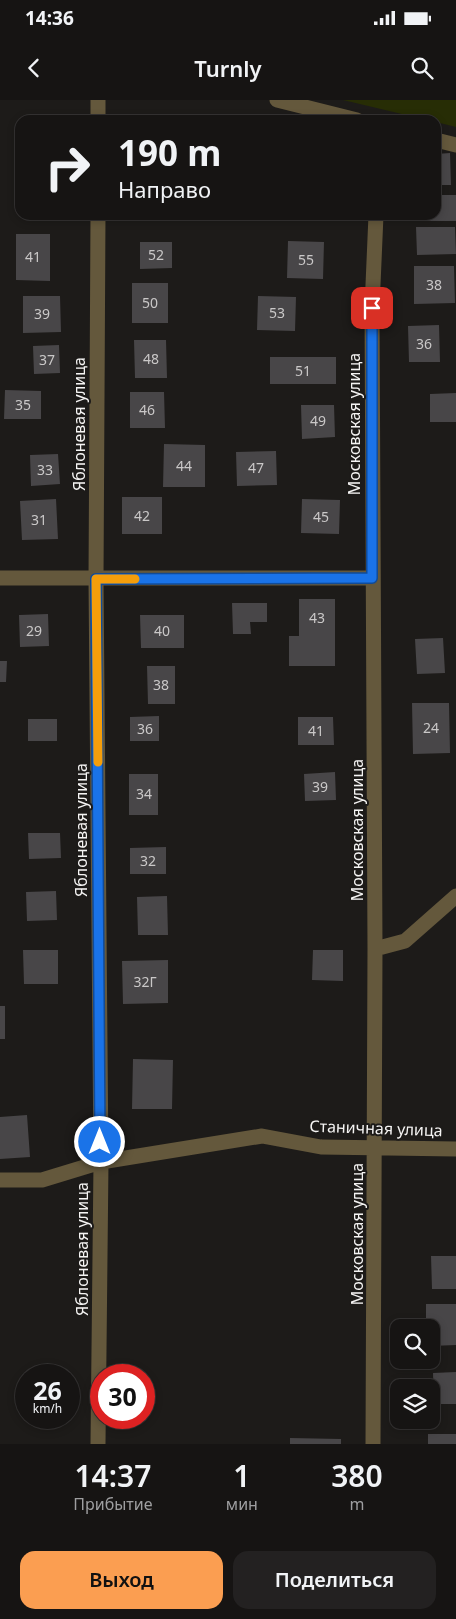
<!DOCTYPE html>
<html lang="ru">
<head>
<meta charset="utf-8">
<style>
	:root { --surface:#161413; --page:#232121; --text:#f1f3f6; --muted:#9e9ea0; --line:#353333; --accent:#fb9e51 }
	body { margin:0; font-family:"Noto Sans",sans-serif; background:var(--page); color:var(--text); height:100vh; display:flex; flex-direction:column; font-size:19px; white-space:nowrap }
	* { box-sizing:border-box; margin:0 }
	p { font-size:16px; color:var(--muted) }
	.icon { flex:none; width:28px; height:28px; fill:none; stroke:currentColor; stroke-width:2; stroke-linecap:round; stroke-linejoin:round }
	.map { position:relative; height:1344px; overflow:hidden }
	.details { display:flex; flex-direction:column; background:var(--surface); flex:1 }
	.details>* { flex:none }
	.guide { position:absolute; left:15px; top:15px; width:426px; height:105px; border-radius:15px; box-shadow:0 2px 8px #0003,0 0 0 1px var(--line); background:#161413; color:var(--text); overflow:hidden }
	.buttons { position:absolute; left:390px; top:1219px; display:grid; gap:10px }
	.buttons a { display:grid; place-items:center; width:50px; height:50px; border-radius:10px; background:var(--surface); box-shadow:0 2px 8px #0003,0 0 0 1px var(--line); font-size:25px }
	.speed { position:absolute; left:15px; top:1264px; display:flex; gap:10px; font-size:25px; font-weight:700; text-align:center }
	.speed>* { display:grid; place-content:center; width:65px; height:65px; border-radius:50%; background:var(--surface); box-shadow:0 2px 8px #0003,0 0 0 1px var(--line); line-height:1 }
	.speed small { font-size:12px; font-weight:400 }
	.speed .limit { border:8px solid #d22; background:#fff; color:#111 }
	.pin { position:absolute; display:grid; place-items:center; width:42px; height:42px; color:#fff; margin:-21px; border-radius:10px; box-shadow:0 2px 8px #0006 }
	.me { position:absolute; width:55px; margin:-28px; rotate:0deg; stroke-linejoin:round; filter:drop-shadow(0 0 4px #0008) }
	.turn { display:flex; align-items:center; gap:18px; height:105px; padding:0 20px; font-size:22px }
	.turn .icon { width:65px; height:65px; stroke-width:2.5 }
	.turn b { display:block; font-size:35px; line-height:42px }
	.eta { display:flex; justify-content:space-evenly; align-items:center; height:85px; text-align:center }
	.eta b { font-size:30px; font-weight:600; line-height:35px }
	.primary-button { display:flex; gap:10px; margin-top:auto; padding:10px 20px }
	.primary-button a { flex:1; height:58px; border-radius:15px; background:var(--accent); color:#111; font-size:20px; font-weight:600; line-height:58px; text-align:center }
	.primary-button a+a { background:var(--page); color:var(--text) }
	.status { display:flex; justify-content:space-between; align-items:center; height:35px; padding:0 25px; background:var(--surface); direction:ltr }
	.status svg { height:14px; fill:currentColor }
	header { display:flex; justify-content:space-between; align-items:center; height:65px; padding:0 20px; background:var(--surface); font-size:22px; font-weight:600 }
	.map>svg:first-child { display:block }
</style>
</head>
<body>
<div class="status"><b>14:36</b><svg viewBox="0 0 49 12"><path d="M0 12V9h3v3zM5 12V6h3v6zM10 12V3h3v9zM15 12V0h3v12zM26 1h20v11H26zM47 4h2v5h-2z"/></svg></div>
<header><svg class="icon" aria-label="back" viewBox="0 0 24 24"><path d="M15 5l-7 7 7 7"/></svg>Turnly<svg class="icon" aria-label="search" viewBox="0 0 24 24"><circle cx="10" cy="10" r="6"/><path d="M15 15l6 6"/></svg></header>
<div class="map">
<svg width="456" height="1344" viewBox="0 0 456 1344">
	<rect width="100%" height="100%" fill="#1d1b19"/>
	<!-- green -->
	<path fill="#272d05" d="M343,0H456V27L436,22V20H427Z"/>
	<!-- building -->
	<path fill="#484648" d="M450,53L451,85H436V54Z
		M436,95H456V121H422V115H436Z
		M27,115H56V119H27Z
		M132,115H165V121H132Z
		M247,115H284V118L247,117Z
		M416,127H455L456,154L417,155Z
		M16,134H50V181L16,180Z
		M288,141L324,142L323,179L287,178Z
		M140,142H172V168L140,169Z
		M414,166H454L455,203L414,204Z
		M132,183H168V223H132Z
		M23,196H60L61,232L23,233Z
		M258,196L296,197L295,231L257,230Z
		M439,225L440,262H409L408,226Z
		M134,240H166L167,278H135Z
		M59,245L60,273L34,274L33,246Z
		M270,257H336V284H270Z
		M5,290L41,291V319H4Z
		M130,292H164L165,328H130Z
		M456,293V322H430V294Z
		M301,305H334L335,337L302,339Z
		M164,344L205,345V387H163Z
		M276,351L277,385L237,386L236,352Z
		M58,354L60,384L31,386L30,355Z
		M122,397H162V434H122Z
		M56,399L58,439L22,440L20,401Z
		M302,399L340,400L339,434L301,433Z
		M299,499H335V566H289V536H299Z
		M232,503H267V522H250L251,534H233Z
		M48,514L49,546L20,547L19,515Z
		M140,515H184V548H141Z
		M443,538L445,573L417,574L415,539Z
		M0,561H7L6,582H0Z
		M147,566H175V604H148Z
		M412,603H449L450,653L413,654Z
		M159,616V641H130V617Z
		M298,617H333L334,645H298Z
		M28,619H57V641H28Z
		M335,672L336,700L305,701L304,674Z
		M129,674H158V715H129Z
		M28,733H60L61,758L29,759Z
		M166,747V774H130V748Z
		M56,791L57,820L27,821L26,792Z
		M167,796L168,835H138L137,797Z
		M23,850H58V884H24Z
		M313,850H343V881L312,880Z
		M168,860V903L123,904L122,861Z
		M0,906H5V939H0Z
		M133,959L173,960L172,1009H132Z
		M27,1015L30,1057L0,1059V1017Z
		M431,1156H456V1189H432Z
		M426,1204H456V1245L431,1246V1228H426Z
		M456,1272V1304H434L433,1273Z
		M428,1334H456V1344H428Z
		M290,1338L341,1339V1344H290Z"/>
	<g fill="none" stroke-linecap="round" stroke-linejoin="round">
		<!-- minor -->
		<path stroke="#64583c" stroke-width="15" d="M277,0L357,20
			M98,20V0
			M436,40L456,45
			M98,115L96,479L101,1062L98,1344
			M0,478H372
			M375,849L405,841L456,796
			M0,1080H42L101,1062L262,1036L321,1047L456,1049
			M373,1344L375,849L372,208L376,115"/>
	</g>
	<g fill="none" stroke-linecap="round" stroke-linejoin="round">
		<!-- route casing -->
		<g stroke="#114b97" stroke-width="12">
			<path id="route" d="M100,1042L96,479L372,478V208"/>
		</g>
		<!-- route -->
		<use href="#route" stroke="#1a73e8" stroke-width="9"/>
		<!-- slow -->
		<path stroke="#f59e0b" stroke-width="9" d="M98,662L96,479H135"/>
	</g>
	<g text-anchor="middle" stroke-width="4" stroke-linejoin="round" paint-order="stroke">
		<!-- number labels -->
		<g font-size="14" fill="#cac8c8">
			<text x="156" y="160">52</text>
			<text x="33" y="162">41</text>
			<text x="306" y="165">55</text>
			<text x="434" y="190">38</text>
			<text x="150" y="208">50</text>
			<text x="277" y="218">53</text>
			<text x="42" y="219">39</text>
			<text x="424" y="249">36</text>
			<text x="151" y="264">48</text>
			<text x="47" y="265">37</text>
			<text x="303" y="276">51</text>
			<text x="23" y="310">35</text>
			<text x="147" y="315">46</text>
			<text x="318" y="326">49</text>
			<text x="184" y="371">44</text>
			<text x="256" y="373">47</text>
			<text x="45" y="375">33</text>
			<text x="142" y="421">42</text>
			<text x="321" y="422">45</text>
			<text x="39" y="425">31</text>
			<text x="317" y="523">43</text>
			<text x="34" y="536">29</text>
			<text x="162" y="536">40</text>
			<text x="161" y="590">38</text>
			<text x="431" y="633">24</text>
			<text x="145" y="634">36</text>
			<text x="316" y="636">41</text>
			<text x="320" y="692">39</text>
			<text x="144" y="699">34</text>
			<text x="148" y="766">32</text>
			<text x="145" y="887">32Г</text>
		</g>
		<!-- street labels -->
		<g font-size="16" fill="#f5f4f3" stroke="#1d1b19">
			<text transform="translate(79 324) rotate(-90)" y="6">Яблоневая улица</text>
			<text transform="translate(354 324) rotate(-90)" y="6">Московская улица</text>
			<text transform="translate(81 730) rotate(-90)" y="6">Яблоневая улица</text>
			<text transform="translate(357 730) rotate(-90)" y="6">Московская улица</text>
			<text transform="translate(376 1028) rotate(2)" y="6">Станичная улица</text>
			<text transform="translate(357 1134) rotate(-90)" y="6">Московская улица</text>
			<text transform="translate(82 1149) rotate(-90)" y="6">Яблоневая улица</text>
		</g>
	</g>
</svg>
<div class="buttons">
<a><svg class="icon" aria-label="search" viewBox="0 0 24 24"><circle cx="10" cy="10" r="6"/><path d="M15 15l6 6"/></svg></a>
<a><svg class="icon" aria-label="layers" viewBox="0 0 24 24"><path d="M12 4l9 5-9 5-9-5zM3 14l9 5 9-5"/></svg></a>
</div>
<div class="speed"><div>26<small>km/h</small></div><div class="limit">30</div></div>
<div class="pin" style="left:372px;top:208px;background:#d93025"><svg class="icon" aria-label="arrive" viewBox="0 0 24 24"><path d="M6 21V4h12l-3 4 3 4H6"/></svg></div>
<svg class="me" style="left:100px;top:1042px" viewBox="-20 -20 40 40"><circle r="17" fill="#1a73e8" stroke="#fff" stroke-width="3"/><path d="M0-11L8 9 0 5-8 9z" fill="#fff"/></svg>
<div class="guide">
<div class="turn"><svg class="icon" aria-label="right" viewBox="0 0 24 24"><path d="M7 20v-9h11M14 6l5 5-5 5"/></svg><div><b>190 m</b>Направо</div></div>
</div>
</div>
<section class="details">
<div class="eta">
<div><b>14:37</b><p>Прибытие</p></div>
<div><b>1</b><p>мин</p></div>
<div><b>380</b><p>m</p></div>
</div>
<div class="primary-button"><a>Выход</a><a>Поделиться</a></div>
</section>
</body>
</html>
